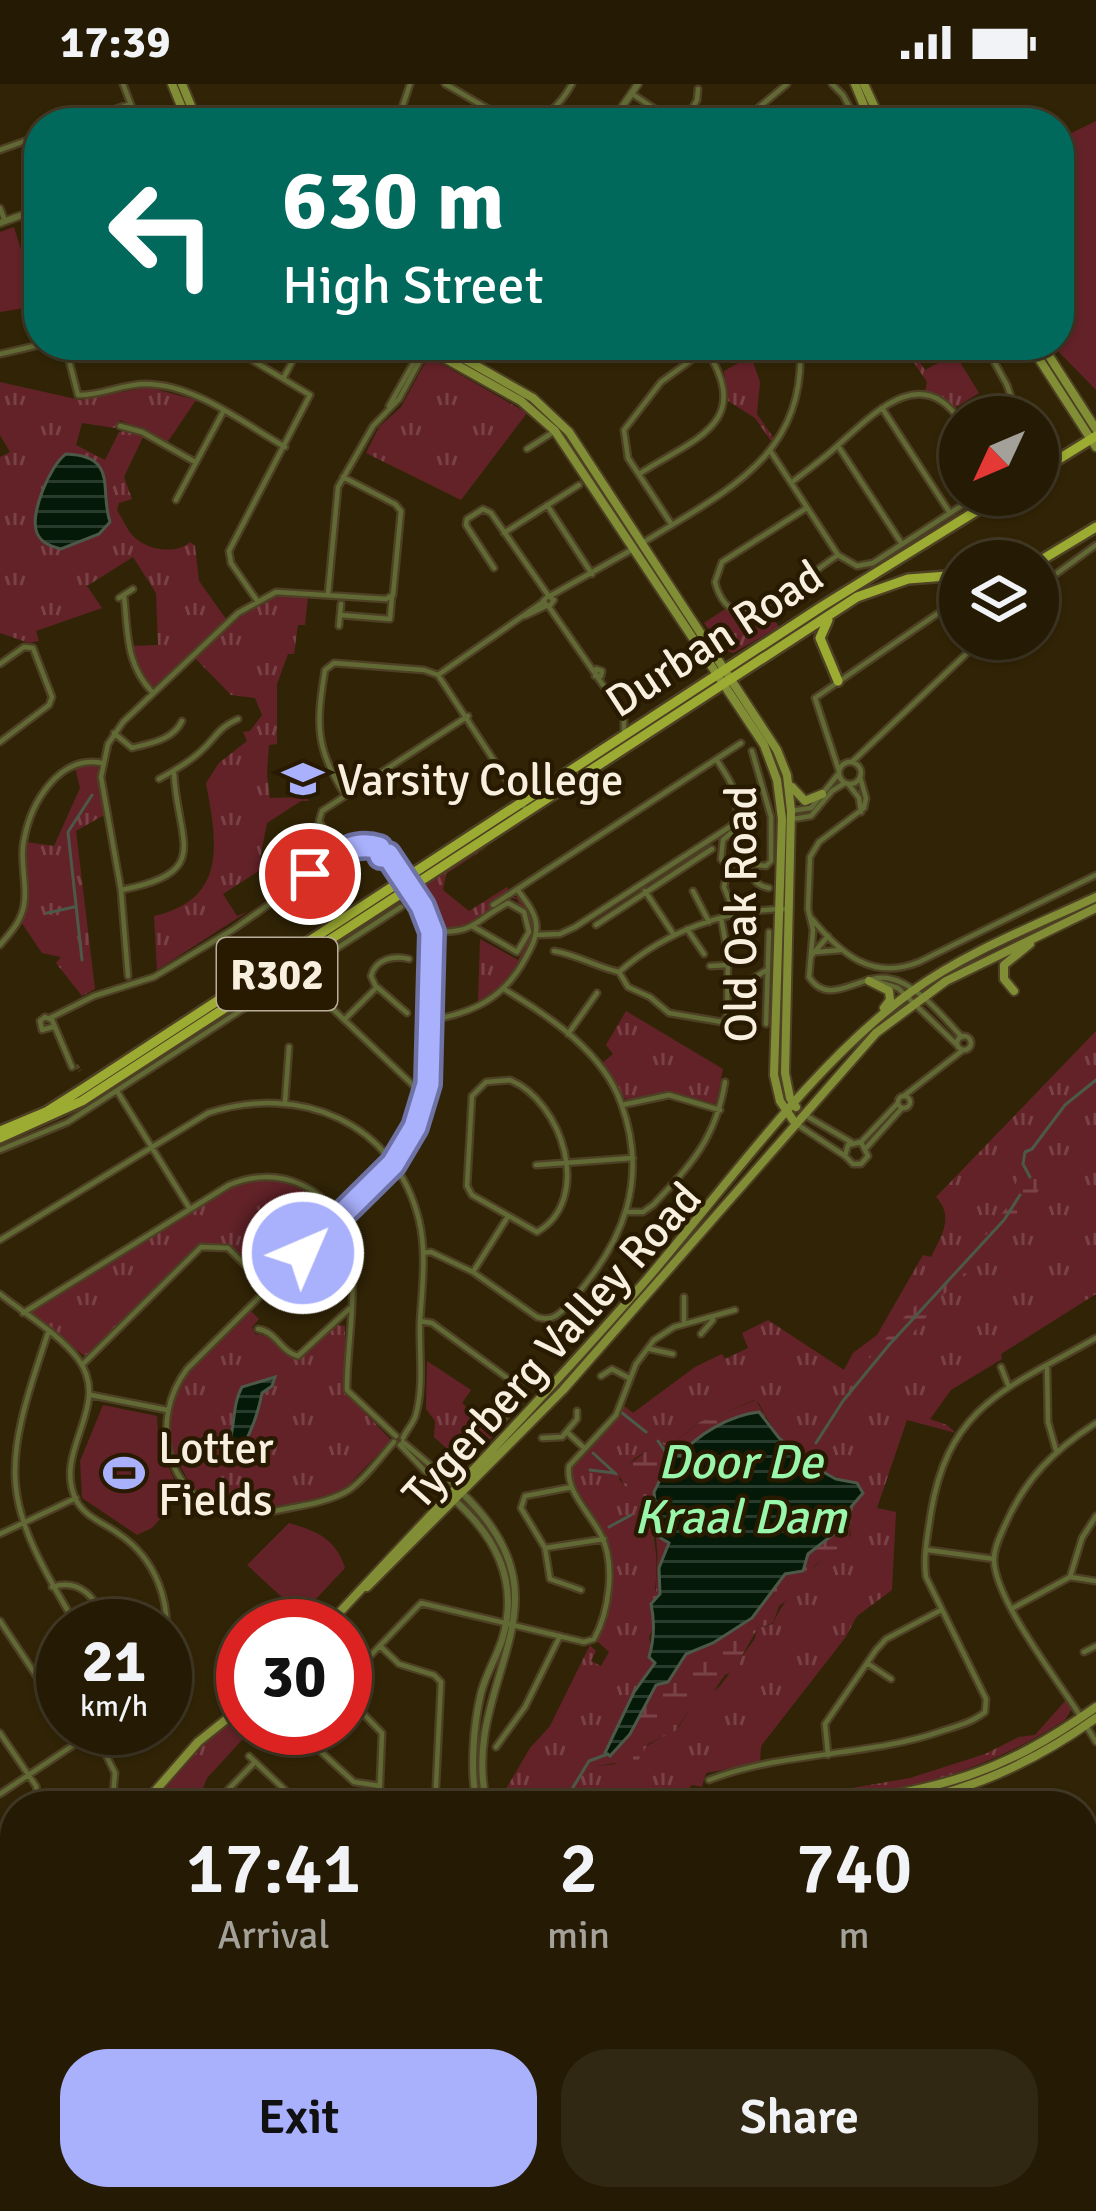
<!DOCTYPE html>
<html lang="en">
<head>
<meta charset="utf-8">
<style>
	:root { --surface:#251b04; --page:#312813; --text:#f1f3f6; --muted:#a3a19a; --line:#423926; --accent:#a9b0fc }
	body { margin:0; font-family:Signika,sans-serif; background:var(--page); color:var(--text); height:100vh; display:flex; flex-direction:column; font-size:45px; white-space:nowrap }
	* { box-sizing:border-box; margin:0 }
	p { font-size:39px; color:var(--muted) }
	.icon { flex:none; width:66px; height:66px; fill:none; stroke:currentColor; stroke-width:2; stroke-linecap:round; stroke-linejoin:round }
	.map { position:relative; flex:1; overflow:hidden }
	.details { position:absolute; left:0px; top:1707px; width:1098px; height:420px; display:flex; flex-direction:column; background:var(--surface); border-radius:48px 48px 0 0; box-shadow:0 3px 9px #0004,0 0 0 3px var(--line) }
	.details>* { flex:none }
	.top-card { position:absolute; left:24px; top:24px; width:1050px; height:252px; border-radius:48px; box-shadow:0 3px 9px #0004,0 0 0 3px var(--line); background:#00695c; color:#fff; overflow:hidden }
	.needle { width:78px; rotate:226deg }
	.controls { position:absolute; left:939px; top:312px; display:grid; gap:24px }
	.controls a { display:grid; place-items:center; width:120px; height:120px; border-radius:50%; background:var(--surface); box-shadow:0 3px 9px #0004,0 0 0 3px var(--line); font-size:60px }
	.speed { position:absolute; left:36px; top:1515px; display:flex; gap:24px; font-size:60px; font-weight:700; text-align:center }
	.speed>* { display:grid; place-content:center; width:156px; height:156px; border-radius:50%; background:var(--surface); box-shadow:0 3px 9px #0004,0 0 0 3px var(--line); line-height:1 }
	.speed small { font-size:30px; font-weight:400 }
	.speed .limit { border:18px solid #d22; background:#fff; color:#111 }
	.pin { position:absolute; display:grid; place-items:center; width:102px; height:102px; color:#fff; margin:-51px; border:6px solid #fff; border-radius:50%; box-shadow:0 3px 12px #0007 }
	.me { position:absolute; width:132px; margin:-66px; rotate:45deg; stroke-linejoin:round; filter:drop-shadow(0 0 9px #0008) }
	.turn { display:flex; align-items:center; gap:42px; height:252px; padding:0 60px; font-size:54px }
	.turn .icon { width:156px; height:156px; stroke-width:2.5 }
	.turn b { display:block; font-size:84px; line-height:102px }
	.eta { display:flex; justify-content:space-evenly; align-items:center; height:204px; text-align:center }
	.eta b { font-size:72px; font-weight:600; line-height:84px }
	.action { display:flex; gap:24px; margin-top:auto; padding:24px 60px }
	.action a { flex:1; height:138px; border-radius:48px; background:var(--accent); color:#111; font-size:48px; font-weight:600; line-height:138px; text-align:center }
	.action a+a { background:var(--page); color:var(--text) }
	.status { display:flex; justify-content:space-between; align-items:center; height:84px; padding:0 60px; background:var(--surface); direction:ltr }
	.status svg { height:33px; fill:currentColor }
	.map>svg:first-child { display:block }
</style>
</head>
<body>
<div class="status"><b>17:39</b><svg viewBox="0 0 49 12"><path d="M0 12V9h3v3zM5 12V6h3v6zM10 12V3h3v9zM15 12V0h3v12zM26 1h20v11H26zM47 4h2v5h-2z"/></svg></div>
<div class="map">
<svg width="1096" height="2127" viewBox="0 0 1096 2127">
	<defs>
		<pattern id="grass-tufts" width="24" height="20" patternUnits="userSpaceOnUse" patternTransform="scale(3)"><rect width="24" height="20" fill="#622228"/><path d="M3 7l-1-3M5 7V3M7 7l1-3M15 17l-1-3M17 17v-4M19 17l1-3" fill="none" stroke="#794247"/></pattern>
		<pattern id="wetland-marsh" width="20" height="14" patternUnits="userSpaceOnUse" patternTransform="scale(3)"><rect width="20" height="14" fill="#622228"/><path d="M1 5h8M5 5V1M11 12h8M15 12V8" fill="none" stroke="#794247"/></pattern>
		<pattern id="water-rules" width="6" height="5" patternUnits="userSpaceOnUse" patternTransform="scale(3)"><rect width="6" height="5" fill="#041908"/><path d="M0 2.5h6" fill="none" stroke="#293b2c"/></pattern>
	</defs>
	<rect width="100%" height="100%" fill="#312406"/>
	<!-- grass -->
	<path fill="url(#grass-tufts)" fill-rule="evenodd" d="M902,261H908L925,286L955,270L979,309L955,324L925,308L927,298Z
		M751,272L760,298L757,330L775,356L773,360L755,334L728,317L724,287Z
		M433,275L527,329L461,416L366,369L379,343L401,323L425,279Z
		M0,298L80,316L148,303L196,316L167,359L120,336L115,344L82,339L76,361L105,376L119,348L130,346L144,351L124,393L132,415L119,419L117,426C122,434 127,446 134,453C147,466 177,471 190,458L195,462L199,497L226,535L157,602H149L135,581L130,562L158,561L156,509L133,473L87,502L102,524L36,547L39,557L29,559L0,549V373L10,368L0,351Z
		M282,509L308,511L305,541H298L294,570H288L277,600V660L269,661L267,690L270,714L306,713L309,717H301L267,739L260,775L265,783L223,810L237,832L247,828L157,886L154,832C228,815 217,758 206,699L219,679L247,657L243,648L250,647L262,631L255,614L231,611L194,573L234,536Z
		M766,523L779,543L733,569L726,567L704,539L725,525L747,532Z
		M83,679L95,680L99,685L104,731L76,747L95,905L82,912L56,879L61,873L42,869L21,838L27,812L26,758L54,762L80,704L75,683Z
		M493,759L446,790L443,806L469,827L507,803L509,807L490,819L492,823L511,812L520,814C547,857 517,896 478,920L480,855L518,876L531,848L517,815L511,814L467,843L441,844L421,807L423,802Z
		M626,927L723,985L716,1020L670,1008L628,1016L622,1013L601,980L613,970L606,961Z
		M1096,947V1210L1001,1270L1002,1275L951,1306L930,1335L947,1341L956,1349L907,1336L877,1424L896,1428L892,1506L857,1532L845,1554L761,1662L760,1679L706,1689L702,1703L692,1701L674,1722H496L530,1664L550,1642L590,1561L596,1567L591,1577L601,1582L609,1568L597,1557C622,1511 614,1465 588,1422C582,1413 570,1400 571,1388C574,1368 615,1343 623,1321L633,1329L695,1283L722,1270L725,1275L748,1264L742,1249L768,1236L844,1286L853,1269L877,1251L923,1171L931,1173C941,1152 955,1133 936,1113ZM754,1316L759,1319C778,1361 811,1389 857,1399L849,1438L851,1452C841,1466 825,1471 813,1484C801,1495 778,1525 773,1540L758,1544L754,1556L720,1602L688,1628L678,1644L643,1664L637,1678L597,1682L594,1675L608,1670L605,1668L634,1608L655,1579L649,1553L655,1540L651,1521L660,1510L655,1506C660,1454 652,1435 619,1395L634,1375L661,1357L670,1362L697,1340Z
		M269,1095C295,1099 315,1107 332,1128V1136L270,1198L264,1197L228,1161H200L86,1273L32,1232V1226L223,1107L241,1099Z
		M250,1226L259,1235L252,1243L255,1250L268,1252L295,1275L304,1272L336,1241L345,1242V1308L391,1356L344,1406L301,1419L240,1426L210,1416L191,1402L170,1363L168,1334L174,1312L187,1288Z
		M427,1277L471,1306L462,1319L487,1342L492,1341L498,1347L465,1381L434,1353L435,1337L426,1325Z
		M1066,1616L1071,1626L1065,1636C972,1697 858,1722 747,1722L910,1694L985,1670L1019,1653L1035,1651Z
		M243,1626V1644H253L207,1694L196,1722H179L163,1702L199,1662Z"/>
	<!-- wetland -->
	<path fill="url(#wetland-marsh)" d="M1041,1076L1048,1082L1041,1103L1025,1125L976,1171L971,1186L942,1212L938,1207L1008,1122L1019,1090Z
		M928,1213L936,1216V1223C915,1241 888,1290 865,1297L860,1294L859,1286C878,1267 908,1222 928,1213Z
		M756,1316L766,1334L759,1328C725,1332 666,1370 656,1405C652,1418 659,1438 659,1452L669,1458L659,1484L660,1510L656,1508C656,1485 661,1460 651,1438C643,1421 625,1410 619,1389L660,1356L670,1362L700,1338Z
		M849,1438L850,1456L815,1481L796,1509L779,1522L773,1539L758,1544L733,1587L725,1591L706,1618L688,1628L675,1647L648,1660L637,1678L622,1689L615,1679L597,1682L593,1677C629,1664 637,1634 656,1601L668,1597L686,1570L713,1559L752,1534L785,1490Z"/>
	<!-- garden -->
	<path fill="#622228" d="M1096,37V306L1052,261H1059V55Z
		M14,143L39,222L0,228V148Z
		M103,1321L157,1332L159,1364L182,1411L152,1444L137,1451L82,1414L80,1377Z
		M289,1439C317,1447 336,1455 345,1484L301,1531L247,1481Z"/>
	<!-- water -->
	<path fill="url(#water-rules)" stroke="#4d5948" stroke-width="3" d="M66,370C119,372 99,406 110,438L99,450L61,465C51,462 42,460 37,449C29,431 50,381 66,370Z
		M275,1293L272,1302L262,1309C258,1330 251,1350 238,1370L227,1373L223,1370C237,1354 230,1324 242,1303Z
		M759,1328L779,1354L814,1383L836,1395L857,1399L863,1409L851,1423L849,1438L808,1470L803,1487L785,1490L752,1534L713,1559L686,1570L668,1598L656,1601L630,1650L610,1672L605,1669L634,1608L655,1579L649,1573C654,1556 655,1538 651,1520L660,1510L659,1484L669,1459L659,1453L654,1408L665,1386L667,1370L680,1372C697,1350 731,1331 759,1328Z"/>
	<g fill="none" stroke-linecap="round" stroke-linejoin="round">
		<!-- stream -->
		<path stroke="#4d5948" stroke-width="3" d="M47,829L74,823
			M82,876L68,748L92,711
			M1030,1093L1023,1080L1025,1068L1032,1065L1065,1021L1096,996
			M621,1328L646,1348
			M658,1357L667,1370
			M816,1359L843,1317L889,1261L1004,1136L1020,1111
			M593,1369L616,1390
			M590,1386L614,1389
			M609,1443L631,1431
			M550,1722L569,1710L589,1677L608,1670
			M240,2118L242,2112"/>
		<!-- minor-tunnel -->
		<path stroke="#4f4227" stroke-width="4.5" stroke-dasharray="4.5 2" stroke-linecap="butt" d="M76,981L80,987"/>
		<!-- minor casing -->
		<g stroke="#4d4024" stroke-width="9">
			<path id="minor" d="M123,0L138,39
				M445,0C495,27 535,66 572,0
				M832,0L843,11L858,39
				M631,9L676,39
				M76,39L130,20
				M397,39L410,0
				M684,39L697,16L698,5
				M740,39L787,0
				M0,66L39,52
				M0,124L5,137
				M65,261L78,311C100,312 122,300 145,300C195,300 243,339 285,363
				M227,261L310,311L229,467L231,479L258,518
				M345,261L369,274
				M985,261L1007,301L1018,333
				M0,270L39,261
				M801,274L874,261
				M284,293L301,261
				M389,322L422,264
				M882,324L950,429
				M120,342L142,348L195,378
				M838,362L902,460
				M527,365L555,347
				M771,368L838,471L857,482L873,479L978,411
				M639,390C695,354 754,340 706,265
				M791,399C806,387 822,376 836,363C871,332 921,277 960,337
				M176,416L223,328
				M547,421L592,490
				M805,425L722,478L715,498C719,514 729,530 747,528C765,525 820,483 838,471
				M672,441L628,374L624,346L661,298L712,261
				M504,449L579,401
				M644,458C726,407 807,372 800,261
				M494,484L466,441L467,435L483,425L491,429L548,511
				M1038,503L1096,461
				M328,510L338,403L373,342L399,315L428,262
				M124,511C128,548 125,580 153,609
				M548,512L554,516L549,523L543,517Z
				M550,512L635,464
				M119,514L133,505
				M549,523L594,588
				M340,531L390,535L392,512
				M525,532L546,522
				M339,542L341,520
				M0,580L24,563L33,564L52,613L49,621L0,658
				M596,586L595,592H601L602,587L596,585
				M438,591L543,518
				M598,594L624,631V648
				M114,649L132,664C151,659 173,656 182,637
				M839 689a11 11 0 1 1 22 0a11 11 0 1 1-22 0Z
				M852,678L982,555
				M839,687L815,614L950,521L954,512L952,500
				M860,693L866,714L864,724L819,758L810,773L808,825L813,846L809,893C829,924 860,890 887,894C916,898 943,933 962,953
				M159,695C173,687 187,680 200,668C217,653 216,645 238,635
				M849,701L859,714L861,728
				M345,711C315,664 316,640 325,586L334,579L424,586L438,591L527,727
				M790,727L811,724L839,689
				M793,735L811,732L832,707L845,699
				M337,769L359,759L379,764L386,760L390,768L381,772L379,764
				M388,771L405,796
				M751,781C751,795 755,801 769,804
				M728,783L721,775L723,756L743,739
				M121,806C213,788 178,760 174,690
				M645,807L674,851
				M693,807L709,838
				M493,821L741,659
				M735,830L724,803L728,783L736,779L766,782L771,777V733L752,667
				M812,835C841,870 872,897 919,878L1096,791
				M596,841L712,765
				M687,845L704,870
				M432,848C477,849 472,838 508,819L524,828L529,848L517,868L472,842
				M536,851L560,850L575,843L731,742C746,717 730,696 716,675
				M0,861C10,849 21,838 24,821C28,800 19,777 24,756C31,718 59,671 102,679
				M554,867C578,871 596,883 619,888L628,903L650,913L669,929L722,938L727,933L728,871L721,834
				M817,868L841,866
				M812,871L828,852
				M710,882L728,881
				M619,888C666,847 726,825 788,825
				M297,891L414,1002L426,1007
				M128,892L121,806L101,693L108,660L123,638L238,529L276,508L386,515L393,511L401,427L395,420L343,393
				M875,897L898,904L957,961
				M376,903L371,892C375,875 394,871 409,875
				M728,903H740L765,887
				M50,934L94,912L154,893L234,845L332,776L336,765L319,737L322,727L468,632
				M344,936L377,903L407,929
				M431,936C473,929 504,914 525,875C531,864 538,852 536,839C534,826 524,815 517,805
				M766,940L769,848
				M53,943L42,946L40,937L45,933L52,936L72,983
				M568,950L597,909
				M957 959a7 7 0 1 1 14 0a7 7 0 1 1-14 0Z
				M510,996C562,1017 594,1115 537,1148L472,1111L467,1102L472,1012L486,998Z
				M117,1007L190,1125
				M905,1011L963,966
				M898 1018a6 6 0 1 1 12 0a6 6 0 1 1-12 0Z
				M285,1018L289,963
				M622,1021L669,1011L720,1026
				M805,1031L851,1058
				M795,1039L845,1072
				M861,1058L868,1072L861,1080H853L845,1072L848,1061L861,1058L898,1019
				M867,1063L902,1024
				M0,1066L68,1038L401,823
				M536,1081L633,1074
				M626,1128H643L653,1121C691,1081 716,1054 725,998
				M0,1156L208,1029C300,999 395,1038 419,1136C427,1169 422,1204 420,1238C419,1267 424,1302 416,1330C414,1339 407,1345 403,1354
				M423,1169L431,1168L473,1188L537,1233C555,1239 562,1227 574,1214C624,1157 649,1095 621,1019C603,968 549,932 504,905
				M473,1188L507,1134
				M0,1210C25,1230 59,1250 78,1275C113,1322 52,1366 76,1416C85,1433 104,1439 119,1450C156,1475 172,1519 165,1562
				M684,1213V1240
				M23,1229L229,1101C252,1091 278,1090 302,1101C377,1135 346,1241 347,1306L396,1352
				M420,1237L432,1239L521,1304L522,1315L498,1340
				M258,1245C276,1247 281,1268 298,1272L349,1225
				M48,1249C0,1390 0,1415 77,1542
				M701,1250L713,1236
				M650,1265L673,1270
				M82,1281L201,1163L228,1164L268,1204
				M1001,1283L1009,1303
				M1047,1284L1048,1338L1056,1366
				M601,1292L612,1285L627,1293
				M91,1311L167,1326
				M567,1348L584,1364
				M542,1354L562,1353L577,1335V1327
				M394,1358C380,1374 366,1394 349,1406C333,1416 313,1420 295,1423C275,1427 251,1433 230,1428C164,1413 149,1335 187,1285L393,1080L419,1033L429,990L434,858L426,830L411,806
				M403,1358L455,1402
				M400,1361L447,1410
				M572,1403L525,1412L521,1424L545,1464L550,1495L581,1506
				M0,1450L76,1414
				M545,1464L604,1455
				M928,1466L994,1475
				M1070,1493L1096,1497
				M52,1503C80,1494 100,1515 102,1542
				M1013,1524L1070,1493L1082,1454L1096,1432
				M0,1537L63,1632
				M380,1562L399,1580L434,1591L441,1598L435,1722
				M1084,1568L1096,1562
				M867,1579L891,1595
				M345,1598L421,1519L584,1558L594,1555C609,1528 616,1480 601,1451C590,1429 565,1407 569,1382L616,1331L636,1280L654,1256L674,1243L735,1226
				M345,1611L382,1649L379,1722
				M1079,1630C1057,1595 995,1516 994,1476C994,1464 1000,1452 1005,1441C1025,1395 1054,1366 1096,1339
				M1085,1640L1096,1658
				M71,1644L80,1657
				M304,1644L307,1655L354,1698L380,1702
				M0,1649L36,1702L40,1722
				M95,1649L115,1689L112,1722
				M496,1663L525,1623L560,1552
				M828,1671L825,1640L876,1566L886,1555L941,1526
				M249,1672L302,1722
				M709,1696C783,1667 867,1673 942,1647C957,1642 973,1638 985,1628L986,1615L926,1493C923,1471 928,1450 931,1428C949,1320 1010,1303 1096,1254
				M157,1706L175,1722
				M0,1710L99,1644
				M222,1722L221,1713L255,1678
				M0,1762L15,1754
				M0,1769C13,1815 15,1859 0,1904
				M1083,1810L1096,1804
				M1083,1822L1096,1854
				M1083,1939L1096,1925
				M1083,2029L1096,2015
				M0,2040L15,2010
				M0,2065L15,2085L0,2096
				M1083,2094L1096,2106
				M35,2112L47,2127
				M921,2112L933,2119L942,2112
				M63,2127L83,2112
				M169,2127L189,2112
				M1075,2127L1096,2104"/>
		</g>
		<!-- tertiary casing -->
		<g stroke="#4d4024" stroke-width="10">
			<path id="tertiary" d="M611,39L638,0
				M0,139L39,125
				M460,1407C583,1522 457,1595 487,1722
				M452,1414C495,1451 520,1498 502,1556C496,1574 486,1590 481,1609C473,1643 470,1688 477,1722
				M1015,2112L1029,2127
				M1028,2112L1042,2127"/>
		</g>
		<!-- secondary casing -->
		<g stroke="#4d4024" stroke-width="12">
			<path id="secondary" d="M172,0L188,39
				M182,0L198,39
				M855,0L871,39
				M864,0L882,39
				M421,261L521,317L555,347L764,661L777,696L782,735L774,991L780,1017L795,1039
				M440,261L533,314L569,348L777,666L787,691L791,727L785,989L790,1014L796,1023
				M1030,261L1096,363
				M1042,261L1096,345
				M792,703L805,717L822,710
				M869,897L889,907L890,916L884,924
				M1014,907L1004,895V881L1030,860
				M367,1503L563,1306L876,949L946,897L1096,824
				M327,1542C433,1427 544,1314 647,1195C725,1104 814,978 911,908C966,868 1034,842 1096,813
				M142,1722L198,1658L243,1622
				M827,1722C944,1703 998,1692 1096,1623
				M886,1722C966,1709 1030,1681 1096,1634
				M0,1944L15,1915
				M242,2127L261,2112"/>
		</g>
		<!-- primary casing -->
		<g stroke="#4d4024" stroke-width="14">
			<path id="primary" d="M1038,388L1096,352
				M1038,478L1096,443
				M828,536L820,554L838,597
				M0,1047L46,1028L84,1004L821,523L1002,411
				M0,1054L82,1017L857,513L908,495L960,491"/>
		</g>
		<!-- minor -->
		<use href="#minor" stroke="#616934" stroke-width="4.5"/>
		<!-- tertiary -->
		<use href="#tertiary" stroke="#616934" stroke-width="6"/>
		<!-- secondary -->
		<use href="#secondary" stroke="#828e35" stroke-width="8"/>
		<!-- primary -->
		<use href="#primary" stroke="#9cab32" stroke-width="9"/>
	</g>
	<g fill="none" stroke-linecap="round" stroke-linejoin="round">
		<!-- route casing -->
		<g stroke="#6e72a4" stroke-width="30">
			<path id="route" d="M303,1169L393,1080L415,1043L428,1000L432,848L422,822L388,771L381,772L379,764C350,755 333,775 310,790"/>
		</g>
		<!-- route -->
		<use href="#route" stroke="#a9b0fc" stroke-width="21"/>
	</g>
	<!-- icons -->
	<defs>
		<g id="university-bare" transform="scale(3.24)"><path d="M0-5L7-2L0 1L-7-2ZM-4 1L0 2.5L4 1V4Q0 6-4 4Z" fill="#a9b0fc" stroke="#271a00" stroke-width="2.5" paint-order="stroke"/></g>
		<g id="stadium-bare" transform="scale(3.24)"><path d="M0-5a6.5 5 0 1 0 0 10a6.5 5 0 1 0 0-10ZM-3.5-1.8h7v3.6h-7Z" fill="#a9b0fc" stroke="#271a00" stroke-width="2.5" paint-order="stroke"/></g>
	</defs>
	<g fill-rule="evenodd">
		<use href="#university-bare" x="303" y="695"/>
		<use href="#stadium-bare" x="124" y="1389"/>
	</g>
	<g text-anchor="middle" stroke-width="9" stroke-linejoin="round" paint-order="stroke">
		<!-- shield labels -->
		<rect fill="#271a00" stroke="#b9af9c" stroke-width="3" x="217" y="854" width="120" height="72" rx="9"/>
		<g font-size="42" font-weight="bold" fill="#f8efdf">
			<text x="277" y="905">R302</text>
		</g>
		<!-- street labels -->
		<g font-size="45" fill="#f8efdf" stroke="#271a00">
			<text transform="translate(714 554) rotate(-33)" y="16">Durban Road</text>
			<text transform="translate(740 830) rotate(-90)" y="16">Old Oak Road</text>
			<text transform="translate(551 1261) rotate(-48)" y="16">Tygerberg Valley Road</text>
		</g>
		<!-- poi labels -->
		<g font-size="45" fill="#f8efdf" stroke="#271a00" text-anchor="start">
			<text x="337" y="711">Varsity College</text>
			<text x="158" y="1379">Lotter<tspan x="158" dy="52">Fields</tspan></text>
		</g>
		<!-- water labels -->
		<g font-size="48" font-style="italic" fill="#98f7ab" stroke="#271a00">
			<text x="740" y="1394">Door De<tspan x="740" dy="55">Kraal Dam</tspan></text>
		</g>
	</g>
</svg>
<div class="controls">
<a><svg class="needle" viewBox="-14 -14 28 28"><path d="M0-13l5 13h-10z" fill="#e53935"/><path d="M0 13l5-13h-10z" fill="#a3a19a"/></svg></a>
<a><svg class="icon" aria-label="layers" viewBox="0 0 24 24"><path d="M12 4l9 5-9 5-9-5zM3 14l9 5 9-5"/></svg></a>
</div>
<div class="speed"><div>21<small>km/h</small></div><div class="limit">30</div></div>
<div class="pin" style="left:310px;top:790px;background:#d93025"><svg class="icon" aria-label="arrive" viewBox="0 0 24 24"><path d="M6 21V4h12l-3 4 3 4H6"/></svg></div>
<svg class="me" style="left:303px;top:1169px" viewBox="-20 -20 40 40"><circle r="17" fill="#a9b0fc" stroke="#fff" stroke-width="3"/><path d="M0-11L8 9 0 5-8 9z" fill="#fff"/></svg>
<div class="top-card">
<div class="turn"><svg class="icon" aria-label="left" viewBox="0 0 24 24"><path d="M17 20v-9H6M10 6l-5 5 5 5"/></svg><div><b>630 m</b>High Street</div></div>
</div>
<section class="details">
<div class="eta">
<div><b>17:41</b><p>Arrival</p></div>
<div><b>2</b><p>min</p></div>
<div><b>740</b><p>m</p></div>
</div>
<div class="action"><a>Exit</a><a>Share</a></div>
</section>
</div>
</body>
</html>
